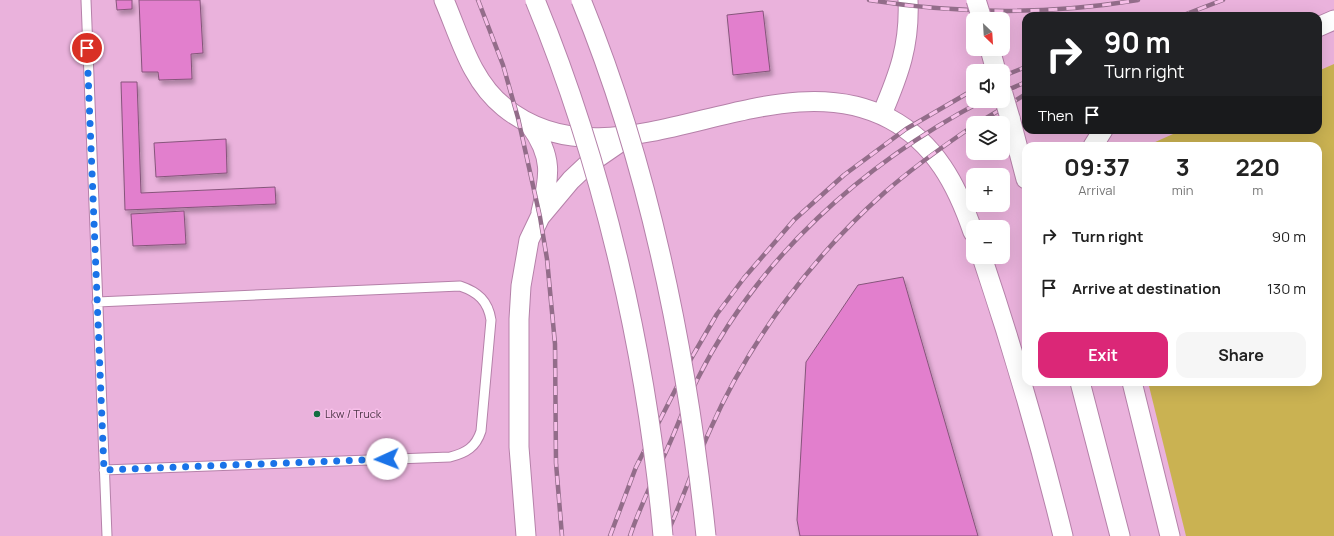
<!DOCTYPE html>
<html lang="en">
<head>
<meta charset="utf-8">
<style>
	:root { --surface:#fff; --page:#f6f6f6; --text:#222; --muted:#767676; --accent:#db2777 }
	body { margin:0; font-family:Manrope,sans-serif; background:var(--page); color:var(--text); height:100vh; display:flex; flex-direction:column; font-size:15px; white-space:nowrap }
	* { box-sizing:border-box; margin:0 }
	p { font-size:13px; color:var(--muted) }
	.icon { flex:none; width:22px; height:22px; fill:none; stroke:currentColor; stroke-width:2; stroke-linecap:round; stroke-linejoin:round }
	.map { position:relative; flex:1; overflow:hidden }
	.sheet { position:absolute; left:1022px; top:142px; width:300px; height:244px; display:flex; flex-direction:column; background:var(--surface); border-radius:12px; box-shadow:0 4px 16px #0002 }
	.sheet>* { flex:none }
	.guide { position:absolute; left:1022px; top:12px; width:300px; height:122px; border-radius:12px; box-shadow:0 4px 16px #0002; background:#202124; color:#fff; overflow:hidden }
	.needle { width:26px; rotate:155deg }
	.fabs { position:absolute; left:966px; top:12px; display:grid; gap:8px }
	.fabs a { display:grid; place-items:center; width:44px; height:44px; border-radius:8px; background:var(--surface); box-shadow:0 4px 16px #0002; font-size:20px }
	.pin { position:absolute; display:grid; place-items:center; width:34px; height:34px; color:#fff; margin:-17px; border:2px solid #fff; border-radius:50%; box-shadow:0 1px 4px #0007 }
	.me { position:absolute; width:44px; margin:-22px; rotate:268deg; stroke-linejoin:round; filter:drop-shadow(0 0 3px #0008) }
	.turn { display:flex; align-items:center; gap:14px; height:84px; padding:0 16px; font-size:18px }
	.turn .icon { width:52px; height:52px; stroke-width:2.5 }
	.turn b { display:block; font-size:28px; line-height:34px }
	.then { display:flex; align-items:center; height:38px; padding:0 16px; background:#0003; gap:8px; font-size:15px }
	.eta { display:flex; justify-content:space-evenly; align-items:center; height:68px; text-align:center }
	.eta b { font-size:24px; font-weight:700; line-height:28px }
	.primary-button { display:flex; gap:8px; margin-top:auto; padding:8px 16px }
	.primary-button a { flex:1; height:46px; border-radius:12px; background:var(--accent); color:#fff; font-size:16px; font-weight:700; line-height:46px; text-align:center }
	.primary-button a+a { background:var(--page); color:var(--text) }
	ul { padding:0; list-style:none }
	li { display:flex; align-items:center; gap:12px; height:52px; padding:0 16px }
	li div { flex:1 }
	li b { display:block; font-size:15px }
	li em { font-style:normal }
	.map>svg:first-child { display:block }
</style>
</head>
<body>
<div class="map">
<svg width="1334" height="536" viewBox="0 0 1334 536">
	<defs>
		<filter id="shadow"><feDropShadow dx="2.5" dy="4.5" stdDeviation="2" flood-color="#0004"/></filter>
	</defs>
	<rect width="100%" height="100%" fill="#eab2dc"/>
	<!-- green -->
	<path fill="#cab252" d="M1334,64V536H1186L1148,382H1318V146H1154L1153,143L1182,130H1318V71Z"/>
	<!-- building -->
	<path fill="#e27fcd" stroke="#86557b" filter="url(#shadow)" d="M116,0H132V9L117,10Z
		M139,0H200L203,53L191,54L192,79L159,80L158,72H142Z
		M763,11L770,71L733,75L727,15Z
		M121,82H137L141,193L275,187L276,204L125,210Z
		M226,139L227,173L156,177L154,143Z
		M184,211L186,244L133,246L131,214Z
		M903,277L978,536H800L797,520L806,362L858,285Z"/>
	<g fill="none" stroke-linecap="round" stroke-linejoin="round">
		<!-- lane casing -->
		<g stroke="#b581a9" stroke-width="11">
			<path id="lane" d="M86,0L107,536
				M97,302L460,286C478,292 488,301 491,320L481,431C476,447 466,453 450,457L104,470"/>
		</g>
		<!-- street casing -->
		<g stroke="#b581a9" stroke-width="21">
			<path id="street" d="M444,0C460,37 471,81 504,107C615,197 768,54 890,119C935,143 957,185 973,232
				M1318,27L1334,20
				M990,49L996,71
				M882,114C899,74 910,45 908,0
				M1010,118L1026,179
				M530,125C553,156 550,176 541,212
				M1093,146L1103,130
				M982,257C1013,349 1040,442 1063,536
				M1080,382L1120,536
				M1132,382L1170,536
				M526,536L519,447V319L521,286L529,240L540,217L571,180L587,165L619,143L631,137"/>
		</g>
		<!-- lane -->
		<use href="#lane" stroke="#fff" stroke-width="9"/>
		<!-- street -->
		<use href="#street" stroke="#fff" stroke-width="19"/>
		<!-- rail casing -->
		<g stroke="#936d8a" stroke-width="4.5">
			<path id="rail" d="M478,0L503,65L518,118L540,217L547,259L555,344L556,463L562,536
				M869,0C958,14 1048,15 1138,0
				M1181,16L1223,0
				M1003,76L1026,67
				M1003,92L1026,82
				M978,123L1026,94
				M610,536L636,467L692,357L717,314L744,278L794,220L844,175L906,129L973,90
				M630,536C640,506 655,476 668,447C678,425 686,402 697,380C758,257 863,164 982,101
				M666,536C682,501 694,465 710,430C749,341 812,257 884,193C912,168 942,147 973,126"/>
		</g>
		<!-- rail -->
		<use href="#rail" stroke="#f7bfe9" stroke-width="3" stroke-dasharray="9" stroke-linecap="butt"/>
		<!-- street-bridge casing -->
		<g stroke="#b581a9" stroke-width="21" stroke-linecap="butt">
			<path id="street-bridge" d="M535,0C604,167 647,356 663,536
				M581,0C651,170 687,354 706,536
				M976,0L982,19
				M1003,94L1010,118"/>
		</g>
		<!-- street-bridge -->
		<use href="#street-bridge" stroke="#fff" stroke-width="19"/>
	</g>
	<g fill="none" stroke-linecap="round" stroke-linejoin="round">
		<!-- route -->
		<path stroke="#1a73e8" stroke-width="7" stroke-dasharray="0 12.6" d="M87,48L104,470L387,459"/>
	</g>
	<!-- markers -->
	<circle fill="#146d41" stroke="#f7bfe9" stroke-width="1.5" cx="317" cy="414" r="4"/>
	<g text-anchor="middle" stroke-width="3" stroke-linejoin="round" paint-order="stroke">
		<!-- poi labels -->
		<g font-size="11" fill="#4b3445" stroke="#f7bfe9" text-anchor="start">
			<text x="325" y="418">Lkw / Truck</text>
		</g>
	</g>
</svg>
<div class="fabs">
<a><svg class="needle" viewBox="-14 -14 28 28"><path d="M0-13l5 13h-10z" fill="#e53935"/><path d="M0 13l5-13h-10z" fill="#767676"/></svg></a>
<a><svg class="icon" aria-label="sound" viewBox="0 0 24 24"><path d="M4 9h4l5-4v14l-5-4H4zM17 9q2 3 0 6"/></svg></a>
<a><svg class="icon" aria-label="layers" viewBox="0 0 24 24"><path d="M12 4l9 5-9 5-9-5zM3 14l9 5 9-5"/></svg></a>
<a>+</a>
<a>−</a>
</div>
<div class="pin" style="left:87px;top:48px;background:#d93025"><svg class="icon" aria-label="arrive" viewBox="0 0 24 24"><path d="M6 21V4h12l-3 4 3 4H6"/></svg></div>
<svg class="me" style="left:387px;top:459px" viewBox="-20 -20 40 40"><circle r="19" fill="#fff"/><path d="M0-13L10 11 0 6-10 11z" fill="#1a73e8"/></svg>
<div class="guide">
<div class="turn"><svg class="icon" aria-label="right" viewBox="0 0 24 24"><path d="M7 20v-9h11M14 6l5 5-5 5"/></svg><div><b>90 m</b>Turn right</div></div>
<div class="then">Then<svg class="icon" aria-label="arrive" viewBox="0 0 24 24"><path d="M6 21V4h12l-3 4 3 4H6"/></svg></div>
</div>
<section class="sheet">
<div class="eta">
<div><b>09:37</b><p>Arrival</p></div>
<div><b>3</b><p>min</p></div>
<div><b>220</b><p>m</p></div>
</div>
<ul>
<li><svg class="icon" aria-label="right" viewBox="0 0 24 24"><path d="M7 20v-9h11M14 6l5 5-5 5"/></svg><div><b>Turn right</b></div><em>90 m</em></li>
<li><svg class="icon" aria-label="arrive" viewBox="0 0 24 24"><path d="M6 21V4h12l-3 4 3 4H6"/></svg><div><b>Arrive at destination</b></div><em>130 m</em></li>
</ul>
<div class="primary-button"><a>Exit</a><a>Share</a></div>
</section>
</div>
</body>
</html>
